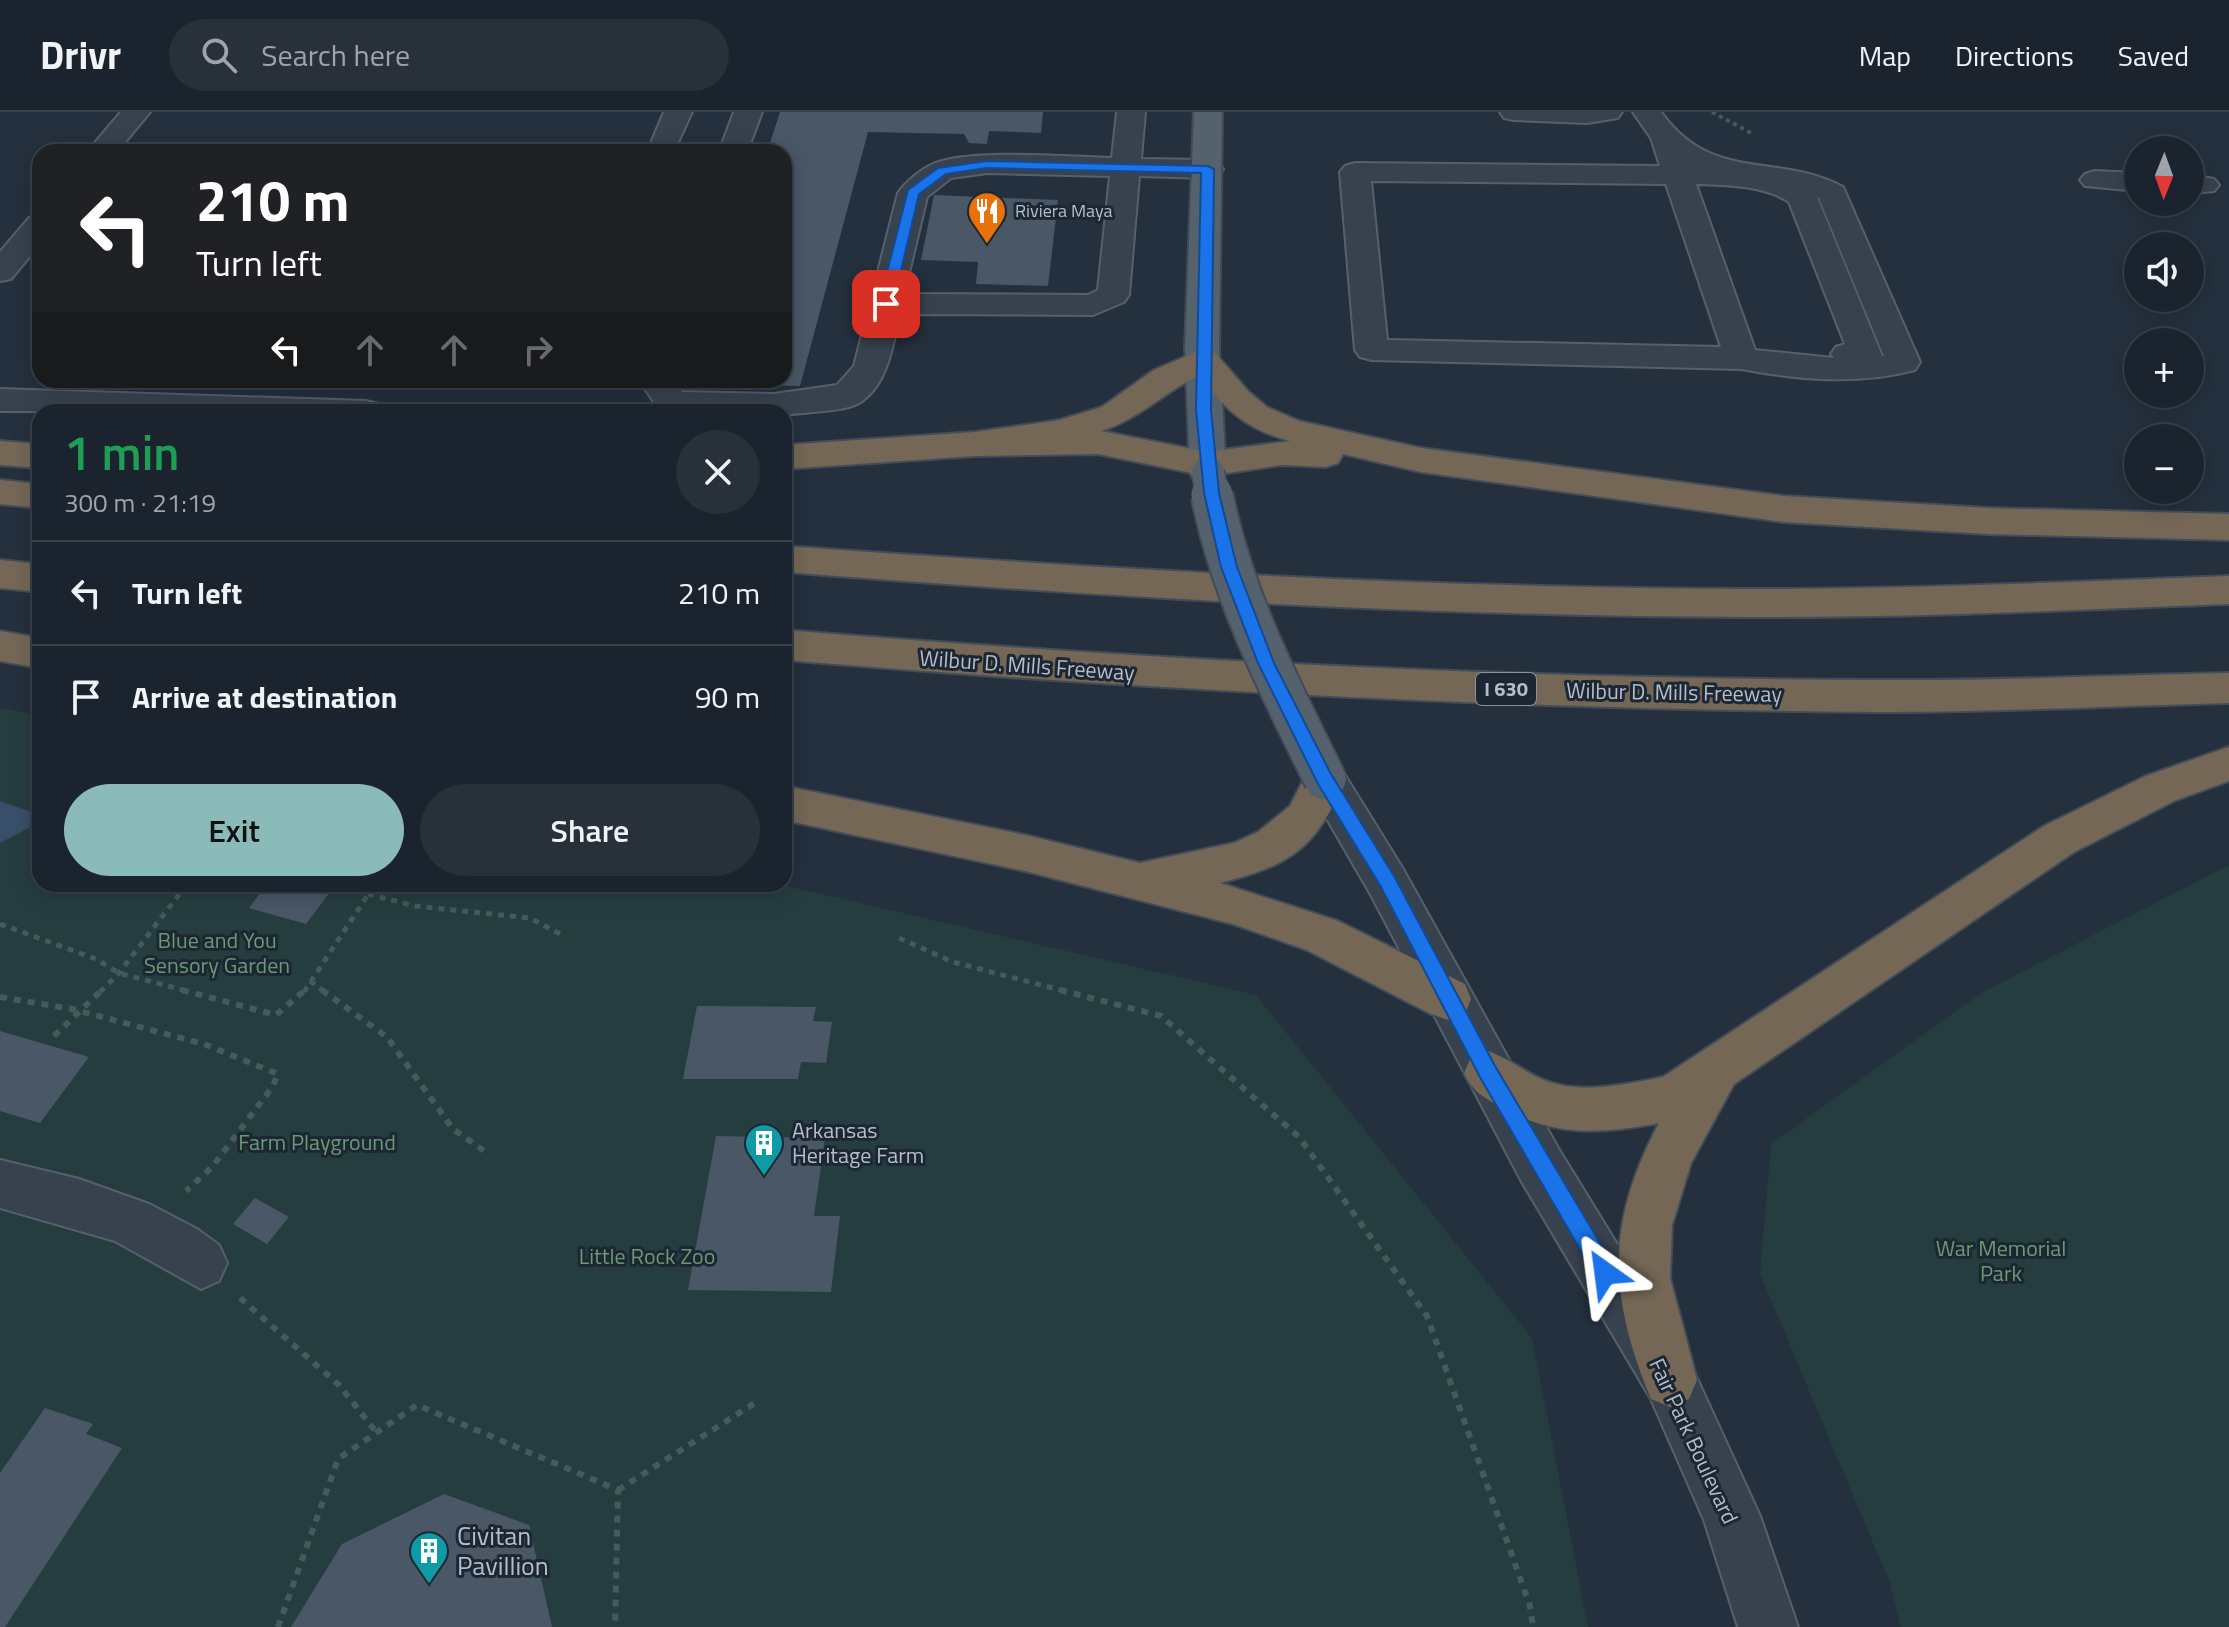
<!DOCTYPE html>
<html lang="en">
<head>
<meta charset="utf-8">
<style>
	:root { --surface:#1b242e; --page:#28303a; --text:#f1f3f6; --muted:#a0a4aa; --line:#39414a; --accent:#8bbbb9 }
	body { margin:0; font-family:"Titillium Web",sans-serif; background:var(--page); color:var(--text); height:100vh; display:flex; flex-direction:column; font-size:30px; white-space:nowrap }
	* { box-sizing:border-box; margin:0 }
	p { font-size:26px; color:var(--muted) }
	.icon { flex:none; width:44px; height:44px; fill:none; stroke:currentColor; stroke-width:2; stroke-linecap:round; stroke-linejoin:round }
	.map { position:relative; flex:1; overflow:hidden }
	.drawer { position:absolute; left:32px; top:292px; width:760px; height:488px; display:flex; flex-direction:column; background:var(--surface); border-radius:24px; box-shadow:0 4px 20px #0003,0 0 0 2px var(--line) }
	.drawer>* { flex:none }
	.banner { position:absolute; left:32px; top:32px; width:760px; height:244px; border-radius:24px; box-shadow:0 4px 20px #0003,0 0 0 2px var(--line); background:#202124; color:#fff; overflow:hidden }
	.needle { width:52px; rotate:181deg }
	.controls { position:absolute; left:2124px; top:24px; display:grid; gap:16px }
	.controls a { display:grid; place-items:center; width:80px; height:80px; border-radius:50%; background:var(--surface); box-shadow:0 4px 20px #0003,0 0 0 2px var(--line); font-size:40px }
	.pin { position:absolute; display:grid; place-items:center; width:68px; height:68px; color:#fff; margin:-34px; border-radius:16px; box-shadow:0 4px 12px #0006 }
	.me { position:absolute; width:88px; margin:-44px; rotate:329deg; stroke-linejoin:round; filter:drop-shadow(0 0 6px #0008) }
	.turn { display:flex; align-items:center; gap:28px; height:168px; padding:0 32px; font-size:36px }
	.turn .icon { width:104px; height:104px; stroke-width:2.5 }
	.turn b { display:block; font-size:56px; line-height:68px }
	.lanes { display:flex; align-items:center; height:76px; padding:0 32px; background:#0003; justify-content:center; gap:40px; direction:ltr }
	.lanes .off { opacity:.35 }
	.round { display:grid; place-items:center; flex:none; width:84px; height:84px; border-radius:42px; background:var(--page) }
	.overview { display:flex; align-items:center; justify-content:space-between; height:136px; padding:0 32px }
	h1 { font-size:48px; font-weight:600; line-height:60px; color:#1e9e55 }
	.primary-button { display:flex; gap:16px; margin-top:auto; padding:16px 32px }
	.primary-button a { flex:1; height:92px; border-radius:48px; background:var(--accent); color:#111; font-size:32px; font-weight:600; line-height:92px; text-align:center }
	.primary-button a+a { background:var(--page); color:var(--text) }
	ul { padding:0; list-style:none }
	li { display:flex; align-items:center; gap:24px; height:104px; padding:0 32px; border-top:2px solid var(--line) }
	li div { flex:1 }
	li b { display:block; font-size:30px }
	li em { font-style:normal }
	header { display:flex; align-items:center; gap:48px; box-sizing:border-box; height:112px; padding:0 40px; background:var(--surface); border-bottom:2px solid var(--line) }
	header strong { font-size:38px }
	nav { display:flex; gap:44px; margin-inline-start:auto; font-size:28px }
	.search { width:560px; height:72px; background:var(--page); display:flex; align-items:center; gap:20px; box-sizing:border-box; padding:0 28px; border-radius:44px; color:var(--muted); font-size:30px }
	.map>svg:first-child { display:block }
</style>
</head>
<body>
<header>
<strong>Drivr</strong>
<div class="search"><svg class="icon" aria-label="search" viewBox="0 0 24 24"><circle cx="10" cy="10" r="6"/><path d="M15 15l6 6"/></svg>Search here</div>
<nav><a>Map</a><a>Directions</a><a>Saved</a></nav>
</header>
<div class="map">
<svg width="2229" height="1515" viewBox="0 0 2229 1515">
	<rect width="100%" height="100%" fill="#24303e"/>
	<!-- green -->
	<path fill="#263d3f" d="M0,596L40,603V772H778L1256,883L1532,1226L1588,1515H0Z
		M2229,753V1515H1901L1890,1471L1760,1162L1771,1032L1981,881Z"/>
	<!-- water -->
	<path fill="#394e68" d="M0,689L40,703V710L0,731Z"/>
	<!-- building -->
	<path fill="#4a5767" d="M780,0H1043L1041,21L989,19L987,32L969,31L964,22L868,20L800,274L693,271V268H784V40H767Z
		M934,83L1058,88L1048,174L976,172L978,150L921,148Z
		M267,772H336L306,812L249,796Z
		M697,894L816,895L813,909L832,910L826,951L801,950L798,967H683Z
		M0,919L89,945L40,1011L0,999Z
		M716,1024L825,1026L814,1104H840L831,1180L688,1178Z
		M255,1086L289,1105L267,1132L233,1112Z
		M45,1296L93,1312L86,1322L122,1336L5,1515H0V1361Z
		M444,1382L529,1413L552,1515H291L342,1432Z"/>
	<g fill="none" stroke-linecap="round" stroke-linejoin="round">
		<!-- minor casing -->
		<g stroke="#56606c" stroke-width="4">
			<path id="minor" d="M121,0H150L117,40H87Z
				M664,0H692L675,37L665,40L655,37L651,31Z
				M734,0H762L747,40H719Z
				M1117,0H1145L1141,47L1208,48L1218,51L1223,57L1218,63L1208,66L1139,64L1129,183L1124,190L1093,203L900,202C893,231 888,274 859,291C844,300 802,300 784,303V300H664L660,299L639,268H673L682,280L774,282L837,273L854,254L898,81C905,71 920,58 931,53C967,36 1070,45 1112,46ZM987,61L1110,64L1098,178L1088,183L904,182L927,85L951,66Z
				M1500,0H1622L1618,6L1587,11L1514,8L1504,6Z
				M1633,0H1661C1712,72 1777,40 1843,75L1920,250L1915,258C1857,273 1800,268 1741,257L1372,248L1360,245L1355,238L1340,60L1345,54L1355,51L1660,54L1651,26ZM1371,69L1666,72L1721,235L1387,228ZM1696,72C1725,73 1764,73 1789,90L1845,232L1836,235L1831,242L1834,246L1755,238ZM1817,85L1819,86L1884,244H1882Z
				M2095,59L2138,61V79L2085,74L2080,68L2085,62Z
				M2190,63L2214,67L2219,73L2214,79L2190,81Z
				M40,103V132L11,167L0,169V140L29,106Z
				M0,277L366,289L378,292L383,300L0,299Z
				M1325,650L1340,655L1403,757L1558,1036L1689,1249L1760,1404L1798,1515H1738L1704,1408L1651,1287L1522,1070L1371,783L1304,667L1310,655Z
				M0,1048L79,1067L149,1092L197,1117L219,1133L227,1151L219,1169L201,1177L115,1129L0,1096Z"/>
		</g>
		<!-- major casing -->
		<g stroke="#414b57" stroke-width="4">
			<path id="major" d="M1194,0H1222L1219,236L1226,361L1221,370L1208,373L1195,370L1190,361L1185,236Z"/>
		</g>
		<!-- highway casing -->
		<g stroke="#434d59" stroke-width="4">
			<path id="highway" d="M1203,237L1215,241L1249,280L1267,295L1299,309L1421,336L1784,384L1988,396L2229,402V428L1988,422L1784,410L1421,360L1343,342L1338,351L1326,355L1282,353L1207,364L1098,342L975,344L784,357V333L975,320L1060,308L1102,295L1154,258ZM1198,264C1227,298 1245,317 1290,329L1207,340L1101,319C1139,307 1163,281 1198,264Z
				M0,329L40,332V356L0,353Z
				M0,368L40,372V396L0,392Z
				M784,434C1105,457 1427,476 1749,477C1909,477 2069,470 2229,464V492C2069,498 1909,506 1749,505C1427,504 1105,485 784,460Z
				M0,448L40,452V480L0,476Z
				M784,518C1149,548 1514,567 1880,568C1997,569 2113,563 2229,561V591C2113,594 1997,600 1880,600C1514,597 1149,578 784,548Z
				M0,519L40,526V556L0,549Z
				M2229,635V669L2176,688L2074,740L1734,972L1691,1051L1672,1113L1670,1166L1697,1268L1689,1287L1670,1295L1651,1287C1608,1183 1606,1112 1659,1011C1603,1022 1551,1025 1499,994C1483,985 1472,979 1464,961L1471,945L1488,939C1508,946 1524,960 1544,968C1580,983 1626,972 1663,965L2044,714L2146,664Z
				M1325,650L1340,655L1346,667C1315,736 1294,752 1220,771L1338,809L1465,872L1471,887L1465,902L1448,908L1431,902L1307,838L1233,812L1025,759L784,708V674L1025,723L1140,751L1234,731L1258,720L1290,694L1310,655Z"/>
		</g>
		<!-- path-far2 -->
		<path stroke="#445a5c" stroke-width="4" stroke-dasharray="4 4" stroke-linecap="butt" d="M1712,0L1753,22"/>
		<!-- path-far1 -->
		<path stroke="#445a5c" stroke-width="5" stroke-dasharray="6 6" stroke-linecap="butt" d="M368,782L415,794L530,806L564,824
			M0,812L96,847L119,861L190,880
			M899,826L953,850L1068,880
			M310,869L325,880
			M100,880L119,861L187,772
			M304,880L375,772"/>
		<!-- path -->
		<path stroke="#445a5c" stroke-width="6" stroke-dasharray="7 7" stroke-linecap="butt" d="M182,878L276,903L305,878
			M322,878L387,925L453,1017L487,1041
			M1060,878L1161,904L1299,1025L1427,1204L1530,1494L1533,1515
			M0,885L72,897L204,932L278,962L273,974L213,1054L186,1079
			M54,924L102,878
			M240,1186L339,1273L376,1320
			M618,1378L758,1289
			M278,1515L338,1347L417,1293L618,1378L615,1515"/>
		<!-- minor -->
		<use href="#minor" fill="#38424e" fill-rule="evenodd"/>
		<!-- major -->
		<use href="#major" fill="#56616e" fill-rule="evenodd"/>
		<!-- highway -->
		<use href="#highway" fill="#746755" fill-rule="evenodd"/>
		<!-- major-bridge-far1 casing -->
		<g stroke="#414b57" stroke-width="35" stroke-linecap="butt">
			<path id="major-bridge-far1" d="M1208,361L1213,385"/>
		</g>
		<!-- major-bridge casing -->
		<g stroke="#414b57" stroke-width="45" stroke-linecap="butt">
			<path id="major-bridge" d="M1212,383C1232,484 1280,576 1325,667"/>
		</g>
		<!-- major-bridge-far1 -->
		<use href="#major-bridge-far1" stroke="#56616e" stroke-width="32"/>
		<!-- major-bridge -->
		<use href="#major-bridge" stroke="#56616e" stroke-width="41"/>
	</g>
	<!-- route -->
	<path fill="#1a73e8" stroke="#114b97" stroke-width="2" d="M987,49L1208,54L1214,57L1211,298L1219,381L1237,455L1274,551L1331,662L1394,764L1495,954L1613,1153L1616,1161L1613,1168L1605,1171L1598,1168L1481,967L1381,775L1318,672L1258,551L1221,455L1204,381L1196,298L1201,61L987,56L946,62L919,82L893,192L881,195L879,192L908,78L938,56Z"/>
	<!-- icons -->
	<defs>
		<g id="restaurant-pin" transform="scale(2)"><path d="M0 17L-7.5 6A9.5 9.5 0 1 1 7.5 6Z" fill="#e8710a" stroke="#1d2733"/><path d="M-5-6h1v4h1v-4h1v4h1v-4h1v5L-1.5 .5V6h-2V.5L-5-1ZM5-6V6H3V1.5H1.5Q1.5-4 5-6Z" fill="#fff"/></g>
		<g id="building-pin" transform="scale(2)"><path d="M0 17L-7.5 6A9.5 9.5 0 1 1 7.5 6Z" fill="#0f9aa8" stroke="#1d2733"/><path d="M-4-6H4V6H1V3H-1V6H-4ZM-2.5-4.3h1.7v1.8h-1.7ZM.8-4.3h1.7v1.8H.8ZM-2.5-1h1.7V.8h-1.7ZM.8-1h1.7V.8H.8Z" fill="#fff"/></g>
	</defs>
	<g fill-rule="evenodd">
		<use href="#restaurant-pin" x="987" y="99"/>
		<use href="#building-pin" x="764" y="1031"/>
		<use href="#building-pin" x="429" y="1439"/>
	</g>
	<g text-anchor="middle" stroke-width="6" stroke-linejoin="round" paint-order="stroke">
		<!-- far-poi labels -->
		<g font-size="18" fill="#b4bdc9" stroke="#1d2733" text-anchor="start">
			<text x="1015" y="105">Riviera Maya</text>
		</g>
		<!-- shield labels -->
		<rect fill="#1d2733" stroke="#87909c" stroke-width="2" x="1476" y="561" width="60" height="32" rx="6"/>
		<g font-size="20" font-weight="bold" fill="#b4bdc9">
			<text x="1506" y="584">I 630</text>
		</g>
		<!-- street labels -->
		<g font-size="22" fill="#b4bdc9" stroke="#1d2733">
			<text transform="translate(1027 553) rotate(4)" y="8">Wilbur D. Mills Freeway</text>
			<text transform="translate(1674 580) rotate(1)" y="8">Wilbur D. Mills Freeway</text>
			<text transform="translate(1694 1329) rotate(65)" y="8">Fair Park Boulevard</text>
		</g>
		<!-- park labels -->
		<g font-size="22" fill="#6a9a74" stroke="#1d2733">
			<text x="217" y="836">Blue and You<tspan x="217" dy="25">Sensory Garden</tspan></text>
			<text x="317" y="1038">Farm Playground</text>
			<text x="2001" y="1144">War Memorial<tspan x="2001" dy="25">Park</tspan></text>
			<text x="647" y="1152">Little Rock Zoo</text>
		</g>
		<!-- poi labels -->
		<g font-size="22" fill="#b4bdc9" stroke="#1d2733" text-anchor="start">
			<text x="792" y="1026">Arkansas<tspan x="792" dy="25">Heritage Farm</tspan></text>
		</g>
		<!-- near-poi labels -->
		<g font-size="26" fill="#b4bdc9" stroke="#1d2733" text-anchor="start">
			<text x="457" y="1433">Civitan<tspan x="457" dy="30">Pavillion</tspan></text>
		</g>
	</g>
</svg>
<div class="controls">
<a><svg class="needle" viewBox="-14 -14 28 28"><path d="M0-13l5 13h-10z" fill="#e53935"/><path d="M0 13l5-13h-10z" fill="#a0a4aa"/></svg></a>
<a><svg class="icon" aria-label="sound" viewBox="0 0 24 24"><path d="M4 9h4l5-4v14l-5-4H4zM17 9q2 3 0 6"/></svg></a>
<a>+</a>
<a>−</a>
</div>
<div class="pin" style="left:886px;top:192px;background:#d93025"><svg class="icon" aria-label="arrive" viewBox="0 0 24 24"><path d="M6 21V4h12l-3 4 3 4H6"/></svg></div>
<svg class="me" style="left:1605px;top:1161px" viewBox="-20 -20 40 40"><path d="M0-17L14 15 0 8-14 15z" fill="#1a73e8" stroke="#fff" stroke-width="4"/></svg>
<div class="banner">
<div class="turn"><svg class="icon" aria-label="left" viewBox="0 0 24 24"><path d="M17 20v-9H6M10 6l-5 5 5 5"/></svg><div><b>210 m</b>Turn left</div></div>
<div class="lanes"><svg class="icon" aria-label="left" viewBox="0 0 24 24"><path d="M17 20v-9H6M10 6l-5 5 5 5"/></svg><svg class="icon off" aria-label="ahead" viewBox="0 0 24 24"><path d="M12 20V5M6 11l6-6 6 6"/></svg><svg class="icon off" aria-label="ahead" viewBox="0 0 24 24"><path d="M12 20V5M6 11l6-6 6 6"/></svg><svg class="icon off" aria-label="right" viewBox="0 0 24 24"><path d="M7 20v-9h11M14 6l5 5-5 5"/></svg></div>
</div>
<section class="drawer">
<div class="overview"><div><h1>1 min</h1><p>300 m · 21:19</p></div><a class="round"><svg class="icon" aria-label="close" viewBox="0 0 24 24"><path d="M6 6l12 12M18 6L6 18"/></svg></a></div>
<ul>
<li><svg class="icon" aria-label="left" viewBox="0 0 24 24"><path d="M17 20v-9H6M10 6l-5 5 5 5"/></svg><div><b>Turn left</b></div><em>210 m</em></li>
<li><svg class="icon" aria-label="arrive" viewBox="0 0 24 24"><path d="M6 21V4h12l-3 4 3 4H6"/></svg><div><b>Arrive at destination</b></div><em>90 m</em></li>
</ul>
<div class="primary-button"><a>Exit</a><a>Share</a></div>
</section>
</div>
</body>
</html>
